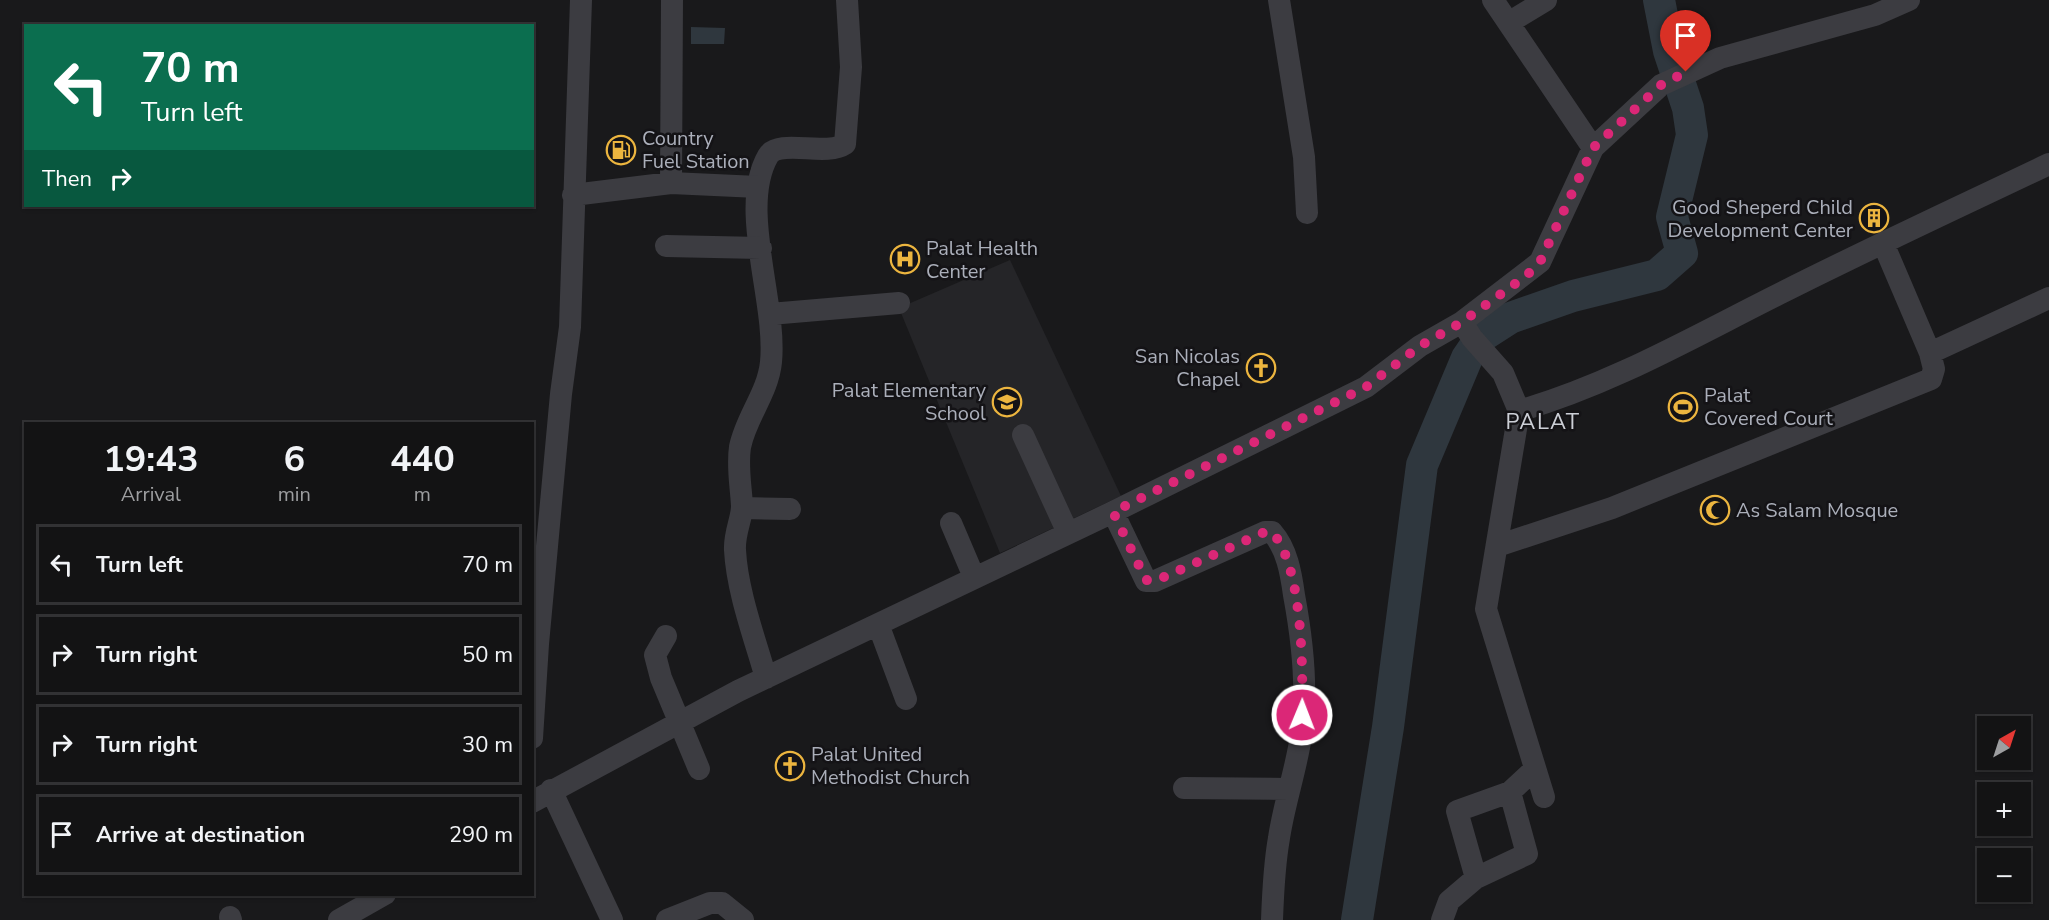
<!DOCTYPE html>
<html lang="en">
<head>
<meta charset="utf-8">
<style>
	:root { --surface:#131314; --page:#1c1c1d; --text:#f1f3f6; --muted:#9d9ea0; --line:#323234 }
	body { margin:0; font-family:"Nunito Sans",sans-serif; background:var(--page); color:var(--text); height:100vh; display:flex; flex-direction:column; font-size:22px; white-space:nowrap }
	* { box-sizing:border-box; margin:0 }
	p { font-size:20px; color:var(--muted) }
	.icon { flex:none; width:33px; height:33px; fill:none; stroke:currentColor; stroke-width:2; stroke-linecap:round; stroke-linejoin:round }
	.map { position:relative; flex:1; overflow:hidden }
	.details { position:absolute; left:24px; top:422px; width:510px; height:474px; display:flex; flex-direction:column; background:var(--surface); border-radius:0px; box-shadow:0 2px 4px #0004,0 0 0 2px var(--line) }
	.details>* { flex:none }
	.hud { position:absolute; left:24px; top:24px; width:510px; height:183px; border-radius:0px; box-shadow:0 2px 4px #0004,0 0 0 2px var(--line); background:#0b6e4f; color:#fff; overflow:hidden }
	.needle { width:39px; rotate:39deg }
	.fabs { position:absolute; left:1977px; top:716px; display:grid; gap:12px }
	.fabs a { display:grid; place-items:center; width:54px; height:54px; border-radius:0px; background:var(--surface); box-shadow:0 2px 4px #0004,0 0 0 2px var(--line); font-size:30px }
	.pin { position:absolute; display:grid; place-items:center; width:51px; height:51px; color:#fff; margin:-62px -26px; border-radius:50% 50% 50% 0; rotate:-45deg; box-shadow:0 0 6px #0007 }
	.pin .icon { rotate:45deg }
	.me { position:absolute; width:66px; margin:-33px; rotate:1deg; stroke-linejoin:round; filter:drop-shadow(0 0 4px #0008) }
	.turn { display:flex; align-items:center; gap:21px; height:126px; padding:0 18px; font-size:27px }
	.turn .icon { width:78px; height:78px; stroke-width:2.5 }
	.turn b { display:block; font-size:42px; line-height:51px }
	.then { display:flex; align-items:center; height:57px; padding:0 18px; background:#0003; gap:12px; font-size:22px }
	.eta { display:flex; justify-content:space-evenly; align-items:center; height:102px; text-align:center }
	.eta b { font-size:36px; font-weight:700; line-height:42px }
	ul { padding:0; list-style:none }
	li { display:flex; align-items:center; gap:18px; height:81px; margin:0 12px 9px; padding:0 6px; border:3px solid var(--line); border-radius:0px }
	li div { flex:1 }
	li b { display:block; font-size:22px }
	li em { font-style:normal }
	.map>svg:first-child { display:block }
</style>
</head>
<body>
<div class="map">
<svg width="2049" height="920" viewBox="0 0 2049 920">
	<rect width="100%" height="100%" fill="#19191b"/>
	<!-- built -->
	<path fill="#252528" d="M1010,260L1121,496L1000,553L899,308Z"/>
	<!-- water -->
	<path fill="#2f373e" d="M691,27L725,28L724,44H691Z"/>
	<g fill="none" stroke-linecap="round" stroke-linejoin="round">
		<!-- river -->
		<path stroke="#2f373e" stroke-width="32" d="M1357,920L1388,727L1422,465L1467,358L1482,336L1510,318L1573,296L1657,275L1682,253L1672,217L1692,135L1688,108L1669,51L1659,0"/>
		<!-- minor -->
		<path stroke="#3c3c41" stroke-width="22" d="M1279,0L1304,157L1307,213
			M1493,0L1593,148
			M1510,22L1546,0
			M671,183L672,0
			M573,195L671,183L758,187
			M666,246L761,248
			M770,314L899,303
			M1462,322L1472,338L1503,373L1519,411L1486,609L1544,797
			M1930,353L2049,298
			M1519,411C1612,384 1693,337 1779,294C1868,249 1959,207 2049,164
			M1023,435L1068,533
			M742,508L790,509
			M1113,512L1146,581H1155L1265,532H1272C1287,549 1291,573 1294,595C1302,638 1308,693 1301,736C1296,770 1284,804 1279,838C1274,866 1273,892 1272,920
			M951,523L974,577
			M1497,546L1612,508L1931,379L1934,369L1930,353L1883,243
			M878,624L906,699
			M666,636L655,655L661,678L699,769
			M766,678C755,639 737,591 735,550C734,533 742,519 742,506C741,486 737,467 740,447C746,417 768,393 771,362C777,302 738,208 768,156C778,138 826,157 845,144L851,67L847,0
			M532,738L538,644L561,394L570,327L581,0
			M1184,788L1289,789
			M551,790L612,920
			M1510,792L1527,854L1476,878L1457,811L1510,792L1535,769
			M532,802L738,691L1113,512L1366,387L1420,346L1462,322L1540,262L1593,148L1661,85L1720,58L1875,15L1909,0
			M230,917L231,920
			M339,920L385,894
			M667,920L710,903H722L743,920
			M1442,920L1449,901L1476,878"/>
	</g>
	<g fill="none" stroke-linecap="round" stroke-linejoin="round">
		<!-- route -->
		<path stroke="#db2777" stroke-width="10" stroke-dasharray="0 18" d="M1302,715C1303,669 1303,566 1272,532H1265L1155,581L1146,580L1113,512L1366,387L1420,346L1462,322L1526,276L1540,262L1593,148L1661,85L1686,72"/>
	</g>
	<!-- icons -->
	<defs>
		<g id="fuel-ring" transform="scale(1.5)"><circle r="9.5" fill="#141316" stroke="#ecb53f" stroke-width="1.5"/><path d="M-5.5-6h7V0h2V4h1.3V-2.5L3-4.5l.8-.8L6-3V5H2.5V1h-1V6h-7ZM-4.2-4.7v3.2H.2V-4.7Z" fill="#ecb53f"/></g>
		<g id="building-ring" transform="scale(1.5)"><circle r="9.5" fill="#141316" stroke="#ecb53f" stroke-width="1.5"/><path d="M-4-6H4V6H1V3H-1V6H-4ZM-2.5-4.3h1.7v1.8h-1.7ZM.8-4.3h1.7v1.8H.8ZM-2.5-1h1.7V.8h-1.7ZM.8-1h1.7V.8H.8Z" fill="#ecb53f"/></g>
		<g id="hospital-ring" transform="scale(1.5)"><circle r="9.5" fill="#141316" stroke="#ecb53f" stroke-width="1.5"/><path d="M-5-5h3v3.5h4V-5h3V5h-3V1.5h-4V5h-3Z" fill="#ecb53f"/></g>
		<g id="church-ring" transform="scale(1.5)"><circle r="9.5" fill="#141316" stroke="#ecb53f" stroke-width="1.5"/><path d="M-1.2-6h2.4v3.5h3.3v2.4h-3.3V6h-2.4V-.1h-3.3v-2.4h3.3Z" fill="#ecb53f"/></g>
		<g id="school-ring" transform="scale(1.5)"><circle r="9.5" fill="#141316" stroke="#ecb53f" stroke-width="1.5"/><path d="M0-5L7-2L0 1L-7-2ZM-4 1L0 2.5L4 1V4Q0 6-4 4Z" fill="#ecb53f"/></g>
		<g id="stadium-ring" transform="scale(1.5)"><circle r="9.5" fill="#141316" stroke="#ecb53f" stroke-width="1.5"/><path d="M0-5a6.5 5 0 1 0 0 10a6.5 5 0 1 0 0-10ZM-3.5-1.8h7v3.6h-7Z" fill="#ecb53f"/></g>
		<g id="mosque-ring" transform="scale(1.5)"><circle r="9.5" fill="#141316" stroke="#ecb53f" stroke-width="1.5"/><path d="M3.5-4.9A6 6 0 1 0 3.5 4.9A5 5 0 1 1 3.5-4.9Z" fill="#ecb53f"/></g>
	</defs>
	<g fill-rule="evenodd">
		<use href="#fuel-ring" x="621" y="150"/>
		<use href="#building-ring" x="1874" y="218"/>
		<use href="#hospital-ring" x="905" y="259"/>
		<use href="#church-ring" x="1261" y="368"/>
		<use href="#school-ring" x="1007" y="402"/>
		<use href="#stadium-ring" x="1683" y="407"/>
		<use href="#mosque-ring" x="1715" y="510"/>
		<use href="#church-ring" x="790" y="766"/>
	</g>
	<g text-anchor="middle" stroke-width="5" stroke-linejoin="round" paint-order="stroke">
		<!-- poi labels -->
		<g font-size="20" fill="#abafba" stroke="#141316" text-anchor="start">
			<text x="642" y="145">Country<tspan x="642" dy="23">Fuel Station</tspan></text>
			<text x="1853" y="214" text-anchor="end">Good Sheperd Child<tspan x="1853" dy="23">Development Center</tspan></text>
			<text x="926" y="255">Palat Health<tspan x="926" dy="23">Center</tspan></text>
			<text x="1240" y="363" text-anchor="end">San Nicolas<tspan x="1240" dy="23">Chapel</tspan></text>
			<text x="986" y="397" text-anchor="end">Palat Elementary<tspan x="986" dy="23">School</tspan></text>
			<text x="1704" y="402">Palat<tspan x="1704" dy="23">Covered Court</tspan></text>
			<text x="1736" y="517">As Salam Mosque</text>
			<text x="811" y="761">Palat United<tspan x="811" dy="23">Methodist Church</tspan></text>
		</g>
		<!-- quarter labels -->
		<g font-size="22" letter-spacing="1.5" fill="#cccfd6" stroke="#141316">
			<text x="1543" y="429">PALAT</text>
		</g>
	</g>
</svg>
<div class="fabs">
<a><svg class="needle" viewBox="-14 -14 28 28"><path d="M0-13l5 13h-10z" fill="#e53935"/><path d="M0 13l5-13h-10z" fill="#9d9ea0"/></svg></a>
<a>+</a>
<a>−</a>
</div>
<div class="pin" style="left:1686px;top:72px;background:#d93025"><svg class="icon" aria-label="arrive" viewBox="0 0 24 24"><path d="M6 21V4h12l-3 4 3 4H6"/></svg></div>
<svg class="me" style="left:1302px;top:715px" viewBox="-20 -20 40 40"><circle r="17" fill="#db2777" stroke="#fff" stroke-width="3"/><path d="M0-11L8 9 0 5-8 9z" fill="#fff"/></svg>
<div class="hud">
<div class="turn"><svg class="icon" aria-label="left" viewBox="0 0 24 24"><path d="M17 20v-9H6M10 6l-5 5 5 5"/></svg><div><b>70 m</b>Turn left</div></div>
<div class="then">Then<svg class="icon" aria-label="right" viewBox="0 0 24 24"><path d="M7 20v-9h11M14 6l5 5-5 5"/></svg></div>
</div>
<section class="details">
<div class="eta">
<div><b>19:43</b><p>Arrival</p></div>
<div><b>6</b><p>min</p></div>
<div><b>440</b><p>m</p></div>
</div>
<ul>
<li><svg class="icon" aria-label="left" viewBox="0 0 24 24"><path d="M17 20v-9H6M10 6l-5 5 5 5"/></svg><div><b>Turn left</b></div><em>70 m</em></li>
<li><svg class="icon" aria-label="right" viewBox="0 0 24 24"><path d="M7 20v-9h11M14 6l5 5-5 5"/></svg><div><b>Turn right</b></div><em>50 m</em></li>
<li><svg class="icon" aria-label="right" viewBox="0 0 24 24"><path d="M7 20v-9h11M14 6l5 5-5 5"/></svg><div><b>Turn right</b></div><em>30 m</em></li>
<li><svg class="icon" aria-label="arrive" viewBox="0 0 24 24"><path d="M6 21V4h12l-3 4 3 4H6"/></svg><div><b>Arrive at destination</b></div><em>290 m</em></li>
</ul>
</section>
</div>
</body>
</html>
